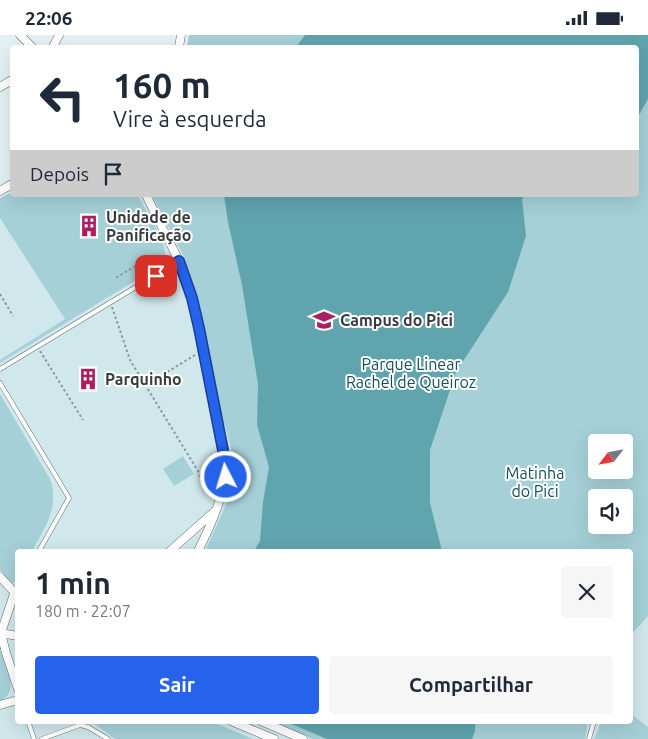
<!DOCTYPE html>
<html lang="pt">
<head>
<meta charset="utf-8">
<style>
	:root { --surface:#fff; --page:#f6f6f7; --text:#1f2937; --muted:#747a83; --accent:#2563eb }
	body { margin:0; font-family:Ubuntu,sans-serif; background:var(--page); color:var(--text); height:100vh; display:flex; flex-direction:column; font-size:19px; white-space:nowrap }
	* { box-sizing:border-box; margin:0 }
	p { font-size:16px; color:var(--muted) }
	.icon { flex:none; width:28px; height:28px; fill:none; stroke:currentColor; stroke-width:2; stroke-linecap:round; stroke-linejoin:round }
	.map { position:relative; flex:1; overflow:hidden }
	.drawer { position:absolute; left:15px; top:514px; width:618px; height:175px; display:flex; flex-direction:column; background:var(--surface); border-radius:5px; box-shadow:0 5px 20px #0002 }
	.drawer>* { flex:none }
	.banner { position:absolute; left:10px; top:10px; width:629px; height:152px; border-radius:5px; box-shadow:0 5px 20px #0002; background:#fff; color:var(--text); overflow:hidden }
	.needle { width:32px; rotate:238deg }
	.controls { position:absolute; left:588px; top:399px; display:grid; gap:10px }
	.controls a { display:grid; place-items:center; width:45px; height:45px; border-radius:5px; background:var(--surface); box-shadow:0 5px 20px #0002; font-size:25px }
	.pin { position:absolute; display:grid; place-items:center; width:42px; height:42px; color:#fff; margin:-21px; border-radius:10px; box-shadow:0 2px 8px #0006 }
	.me { position:absolute; width:55px; margin:-28px; rotate:355deg; stroke-linejoin:round; filter:drop-shadow(0 0 4px #0008) }
	.turn { display:flex; align-items:center; gap:18px; height:105px; padding:0 20px; font-size:22px }
	.turn .icon { width:65px; height:65px; stroke-width:2.5 }
	.turn b { display:block; font-size:35px; line-height:42px }
	.then { display:flex; align-items:center; height:48px; padding:0 20px; background:#0003; gap:10px; font-size:19px }
	.round { display:grid; place-items:center; flex:none; width:52px; height:52px; border-radius:5px; background:var(--page) }
	.headline { display:flex; align-items:center; justify-content:space-between; height:85px; padding:0 20px }
	h1 { font-size:30px; font-weight:700; line-height:38px }
	.primary-button { display:flex; gap:10px; margin-top:auto; padding:10px 20px }
	.primary-button a { flex:1; height:58px; border-radius:5px; background:var(--accent); color:#fff; font-size:20px; font-weight:700; line-height:58px; text-align:center }
	.primary-button a+a { background:var(--page); color:var(--text) }
	.status { display:flex; justify-content:space-between; align-items:center; height:35px; padding:0 25px; background:var(--surface); direction:ltr }
	.status svg { height:14px; fill:currentColor }
	.map>svg:first-child { display:block }
</style>
</head>
<body>
<div class="status"><b>22:06</b><svg viewBox="0 0 49 12"><path d="M0 12V9h3v3zM5 12V6h3v6zM10 12V3h3v9zM15 12V0h3v12zM26 1h20v11H26zM47 4h2v5h-2z"/></svg></div>
<div class="map">
<svg width="648" height="704" viewBox="0 0 648 704">
	<rect width="100%" height="100%" fill="#e4f2f5"/>
	<!-- built -->
	<path fill="#d0e7eb" fill-rule="evenodd" d="M189,0H648V704H0V163L12,157V160H636V12H187ZM596,408H624V435H596ZM596,462H624V490H596ZM18,516H630V686H18Z"/>
	<!-- green -->
	<path fill="#a5d0d7" fill-rule="evenodd" d="M189,0H648V581L630,601V516H205L239,441L220,374L200,274L184,222L152,160H636V12H187ZM596,408H624V435H596ZM596,462H624V490H596Z
		M12,157V160H138C144,173 166,206 165,219C164,225 160,228 156,233L0,328V325L65,284L0,183V163Z
		M0,359L50,444C60,472 45,492 32,516H18C18,527 21,543 12,549L0,535Z
		M183,421L194,439L174,451L163,434Z
		M0,615C5,630 21,657 0,666Z
		M630,678L648,692V704H594L599,693L600,686H630Z
		M91,686H210L253,704H115Z
		M269,686H588L585,704H313Z"/>
	<!-- water -->
	<path fill="#60a4ae" d="M305,0H648V64L636,85V12H296Z
		M224,160H526L522,164L526,201L508,257L456,337L430,415V468L442,516H254L260,506L263,467L269,432L257,390L258,349L242,250L228,187Z
		M284,686H475V696L472,704H327Z"/>
	<g fill="none" stroke-linecap="round" stroke-linejoin="round">
		<!-- lane casing -->
		<g stroke="#606d6f" stroke-width="5">
			<path id="lane" d="M0,334L179,226
				M0,348L69,463L39,516
				M28,686L34,704
				M42,704L80,690L88,692L108,704
				M589,704L594,686"/>
		</g>
		<!-- street casing -->
		<g stroke="#606d6f" stroke-width="9">
			<path id="street" d="M20,0L32,12
				M53,12L59,0
				M179,12L181,0
				M0,52L12,45
				M0,156L12,149
				M146,160L179,226L192,263L226,430C225,460 211,490 198,516
				M170,516L215,476
				M0,542L18,561
				M14,559L1,598L6,618L18,654
				M0,598L18,601
				M0,670L18,665
				M231,686L274,704
				M261,686L303,704"/>
		</g>
		<!-- path -->
		<path stroke="#8e9799" stroke-width="2" stroke-dasharray="2.5 2.5" stroke-linecap="butt" d="M117,241V242L155,220L160,230
			M0,259L13,281
			M112,272L130,325L198,436L204,451L210,456
			M40,316L83,385
			M146,350L195,320"/>
		<!-- lane -->
		<use href="#lane" stroke="#fff" stroke-width="4"/>
		<!-- street -->
		<use href="#street" stroke="#fff" stroke-width="8"/>
	</g>
	<g fill="none" stroke-linecap="round" stroke-linejoin="round">
		<!-- route casing -->
		<g stroke="#184099" stroke-width="12">
			<path id="route" d="M156,241L179,226L192,263L199,293L223,415L226,442"/>
		</g>
		<!-- route -->
		<use href="#route" stroke="#2563eb" stroke-width="9"/>
	</g>
	<!-- icons -->
	<defs>
		<g id="building-bare" transform="scale(1.725)"><path d="M-4-6H4V6H1V3H-1V6H-4ZM-2.5-4.3h1.7v1.8h-1.7ZM.8-4.3h1.7v1.8H.8ZM-2.5-1h1.7V.8h-1.7ZM.8-1h1.7V.8H.8Z" fill="#aa1f61" stroke="#fff" stroke-width="2.5" paint-order="stroke"/></g>
		<g id="university-bare" transform="scale(1.725)"><path d="M0-5L7-2L0 1L-7-2ZM-4 1L0 2.5L4 1V4Q0 6-4 4Z" fill="#aa1f61" stroke="#fff" stroke-width="2.5" paint-order="stroke"/></g>
	</defs>
	<g fill-rule="evenodd">
		<use href="#building-bare" x="89" y="191"/>
		<use href="#university-bare" x="324" y="285"/>
		<use href="#building-bare" x="88" y="344"/>
	</g>
	<g text-anchor="middle" stroke-width="4" stroke-linejoin="round" paint-order="stroke">
		<!-- poi labels -->
		<g font-size="16" font-weight="bold" fill="#373c3d" stroke="#fff" text-anchor="start">
			<text x="106" y="188">Unidade de<tspan x="106" dy="18">Panificação</tspan></text>
			<text x="340" y="291">Campus do Pici</text>
			<text x="105" y="350">Parquinho</text>
		</g>
		<!-- park labels -->
		<g font-size="16" fill="#134f57" stroke="#fff">
			<text x="411" y="335">Parque Linear<tspan x="411" dy="18">Rachel de Queiroz</tspan></text>
			<text x="535" y="444">Matinha<tspan x="535" dy="18">do Pici</tspan></text>
		</g>
	</g>
</svg>
<div class="controls">
<a><svg class="needle" viewBox="-14 -14 28 28"><path d="M0-13l5 13h-10z" fill="#e53935"/><path d="M0 13l5-13h-10z" fill="#747a83"/></svg></a>
<a><svg class="icon" aria-label="sound" viewBox="0 0 24 24"><path d="M4 9h4l5-4v14l-5-4H4zM17 9q2 3 0 6"/></svg></a>
</div>
<div class="pin" style="left:156px;top:241px;background:#d93025"><svg class="icon" aria-label="arrive" viewBox="0 0 24 24"><path d="M6 21V4h12l-3 4 3 4H6"/></svg></div>
<svg class="me" style="left:226px;top:442px" viewBox="-20 -20 40 40"><circle r="17" fill="#2563eb" stroke="#fff" stroke-width="3"/><path d="M0-11L8 9 0 5-8 9z" fill="#fff"/></svg>
<div class="banner">
<div class="turn"><svg class="icon" aria-label="left" viewBox="0 0 24 24"><path d="M17 20v-9H6M10 6l-5 5 5 5"/></svg><div><b>160 m</b>Vire à esquerda</div></div>
<div class="then">Depois<svg class="icon" aria-label="arrive" viewBox="0 0 24 24"><path d="M6 21V4h12l-3 4 3 4H6"/></svg></div>
</div>
<section class="drawer">
<div class="headline"><div><h1>1 min</h1><p>180 m · 22:07</p></div><a class="round"><svg class="icon" aria-label="close" viewBox="0 0 24 24"><path d="M6 6l12 12M18 6L6 18"/></svg></a></div>
<div class="primary-button"><a>Sair</a><a>Compartilhar</a></div>
</section>
</div>
</body>
</html>
